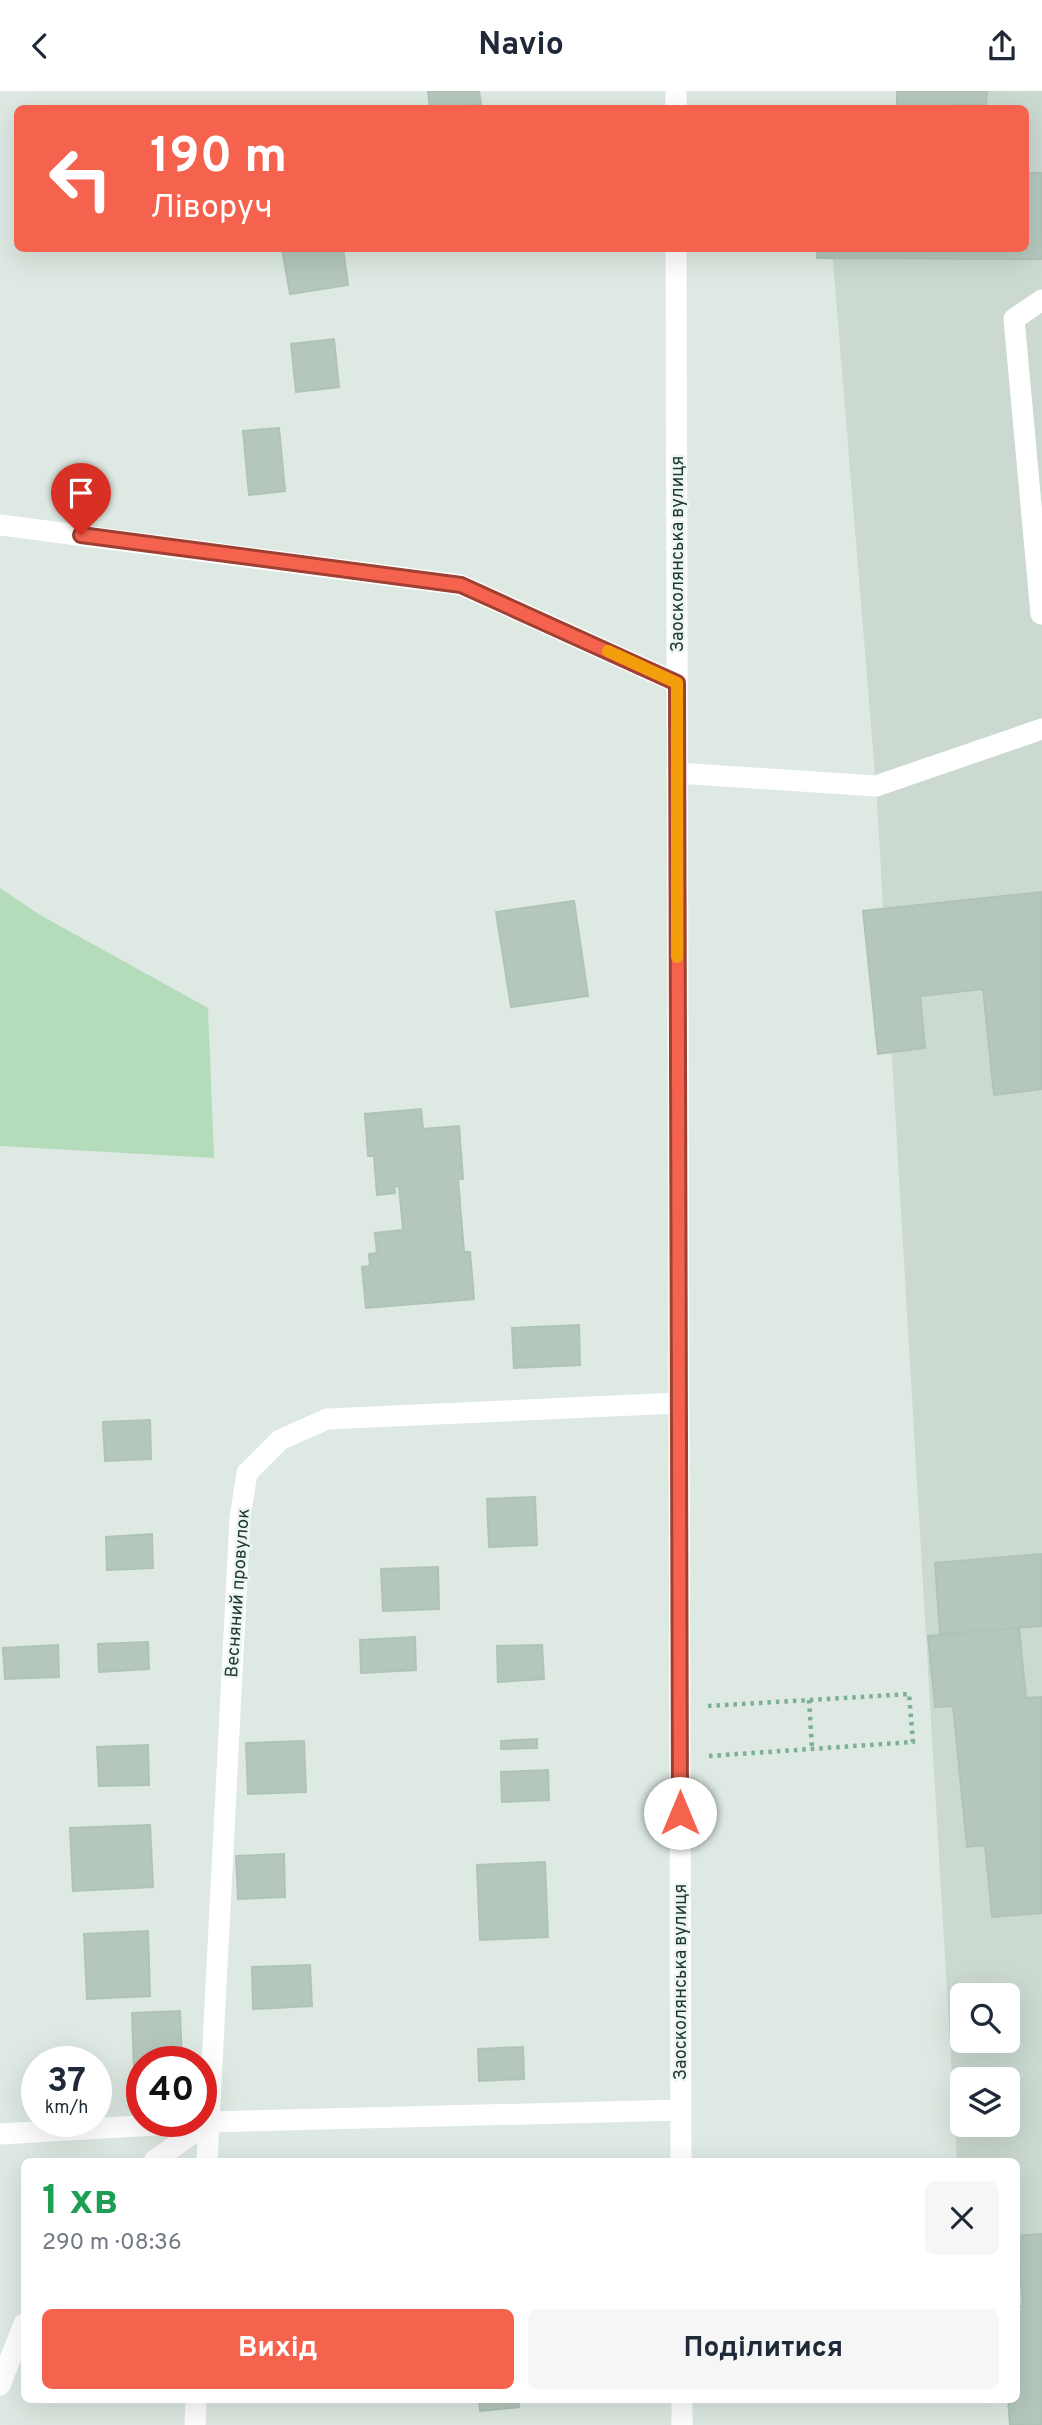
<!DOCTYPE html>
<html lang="uk">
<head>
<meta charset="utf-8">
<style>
	:root { --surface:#fff; --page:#f6f6f7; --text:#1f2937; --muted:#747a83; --accent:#f5634f }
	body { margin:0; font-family:Overpass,sans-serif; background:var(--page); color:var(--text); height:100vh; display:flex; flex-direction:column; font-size:26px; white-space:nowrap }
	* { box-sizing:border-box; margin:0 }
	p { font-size:23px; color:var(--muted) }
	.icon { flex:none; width:38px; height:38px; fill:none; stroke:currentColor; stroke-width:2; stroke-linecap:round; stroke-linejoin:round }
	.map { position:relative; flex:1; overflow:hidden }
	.details { position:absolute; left:21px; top:2067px; width:999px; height:245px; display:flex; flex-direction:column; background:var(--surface); border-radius:10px; box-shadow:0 7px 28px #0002 }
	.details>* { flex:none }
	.hud { position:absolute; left:14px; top:14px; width:1015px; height:147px; border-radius:10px; box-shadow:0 7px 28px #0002; background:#f5634f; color:#fff; overflow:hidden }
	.tools { position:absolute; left:950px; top:1892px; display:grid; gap:14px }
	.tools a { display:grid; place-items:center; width:70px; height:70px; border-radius:10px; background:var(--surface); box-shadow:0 7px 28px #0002; font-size:35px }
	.speed { position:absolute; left:21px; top:1955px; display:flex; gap:14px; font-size:35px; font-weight:700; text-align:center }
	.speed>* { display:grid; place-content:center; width:91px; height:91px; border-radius:50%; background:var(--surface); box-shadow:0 7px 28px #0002; line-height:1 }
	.speed small { font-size:18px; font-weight:400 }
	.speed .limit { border:10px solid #d22; background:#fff; color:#111 }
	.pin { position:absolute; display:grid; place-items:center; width:60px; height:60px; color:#fff; margin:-72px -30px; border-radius:50% 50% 50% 0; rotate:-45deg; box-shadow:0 0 7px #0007 }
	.pin .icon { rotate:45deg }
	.me { position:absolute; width:77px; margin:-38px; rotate:0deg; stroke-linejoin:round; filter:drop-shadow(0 0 5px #0008) }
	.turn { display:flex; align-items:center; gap:24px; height:147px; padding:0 21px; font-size:32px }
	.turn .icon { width:91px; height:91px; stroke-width:2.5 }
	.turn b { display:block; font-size:49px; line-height:60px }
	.round { display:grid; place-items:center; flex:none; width:74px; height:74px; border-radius:10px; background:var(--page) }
	.head { display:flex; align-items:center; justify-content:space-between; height:119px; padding:0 21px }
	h1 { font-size:42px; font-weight:700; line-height:52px; color:#1e9e55 }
	.primary-button { display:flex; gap:14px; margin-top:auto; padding:14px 21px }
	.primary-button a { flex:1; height:80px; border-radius:10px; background:var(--accent); color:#fff; font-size:28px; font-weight:700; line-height:80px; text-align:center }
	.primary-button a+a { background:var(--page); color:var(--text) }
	header { display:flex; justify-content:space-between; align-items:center; height:91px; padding:0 21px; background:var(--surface); font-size:32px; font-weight:700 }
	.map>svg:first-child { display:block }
</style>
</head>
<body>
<header><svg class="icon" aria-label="back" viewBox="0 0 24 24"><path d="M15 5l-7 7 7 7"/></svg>Navio<svg class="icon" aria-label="share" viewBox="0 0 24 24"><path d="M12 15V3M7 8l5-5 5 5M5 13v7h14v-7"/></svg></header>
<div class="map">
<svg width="1042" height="2334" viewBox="0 0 1042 2334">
	<rect width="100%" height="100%" fill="#dde9e2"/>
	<!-- built -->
	<path fill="#cbd9d1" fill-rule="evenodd" d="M913,0H1042V2334L1023,2297L1017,2296V2070H957L876,695L832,158H1026V18L913,17ZM962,1904H1008V1950H962ZM962,1988H1008V2034H962Z"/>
	<!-- green -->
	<path fill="#b4dbba" d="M0,797L40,824L208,917L214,1067L0,1055Z"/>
	<!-- building -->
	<path fill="#b5c7bd" stroke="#afc3b8" stroke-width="2" d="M428,0H479L481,13L430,18Z
		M897,0H987L986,13H951V18H897Z
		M1026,82H1042V168L817,167V158H1026Z
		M282,158H343L348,194L290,203Z
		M334,248L339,296L296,301L291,253Z
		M279,337L285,400L249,404L243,340Z
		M1042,801V998L994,1004L983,898L920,905L925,957L878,963L863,820Z
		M574,810L588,905L511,916L496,821Z
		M421,1018L423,1038L459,1035L463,1088H458L464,1161H470L474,1208L366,1217L362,1176L370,1175L369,1163L377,1162L375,1142L403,1139L399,1095L394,1096L395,1102L377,1104L374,1065H368L365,1023Z
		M579,1234L580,1274L514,1277L512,1237Z
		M150,1329L151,1368L105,1370L103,1331Z
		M535,1406L537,1454L489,1456L487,1408Z
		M152,1443L153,1477L107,1479L106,1446Z
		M1042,1463V1535L940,1543L935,1472Z
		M438,1476L439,1518L383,1520L381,1478Z
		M1019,1537L1026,1607L1042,1606V1822L992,1826L985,1754L967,1756L953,1615L935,1616L928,1545Z
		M415,1546L416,1579L361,1582L360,1549Z
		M148,1551L149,1578L99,1581L98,1553Z
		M58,1554L59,1586L5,1588L3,1557Z
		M542,1554L544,1588L498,1591L497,1555Z
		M537,1648V1657L501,1658V1650Z
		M304,1650L306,1701L248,1703L246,1652Z
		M148,1654L149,1694L99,1695L97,1656Z
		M548,1679L549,1709L502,1711L501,1681Z
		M150,1734L153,1796L73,1800L70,1737Z
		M284,1763L285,1806L238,1808L236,1765Z
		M545,1771L548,1846L480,1849L477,1774Z
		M148,1840L150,1905L87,1908L84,1843Z
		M310,1874L312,1915L253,1918L252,1876Z
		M180,1920L182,1970H142V1977L134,1978L132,1922Z
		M523,1956L524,1988L479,1990L478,1958Z
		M1042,2143V2334H1010L1008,2308H1017V2215H1023L1017,2145Z
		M479,2308H518L519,2316L480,2320Z"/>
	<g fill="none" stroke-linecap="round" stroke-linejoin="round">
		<!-- path -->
		<path stroke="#7cae98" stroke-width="4.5" stroke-dasharray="3.5 5" stroke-linecap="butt" d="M809,1609L812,1657
			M708,1615L909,1603L913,1651L709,1665"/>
		<!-- minor -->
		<path stroke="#fff" stroke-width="21" d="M676,0V18
			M676,158L681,2070
			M0,434L461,494L677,592
			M1041,523L1014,228L1042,209
			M677,682L876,695L1042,638
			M0,2043L208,2031L681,2019
			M154,2070L208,2031
			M207,2070L240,1427L247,1382L280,1349L327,1328L678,1312
			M0,2294L24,2233
			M682,2308V2334
			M195,2334L196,2308"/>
	</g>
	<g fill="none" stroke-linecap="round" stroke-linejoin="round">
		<!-- route casing -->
		<g stroke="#9f4033" stroke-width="18">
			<path id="route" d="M81,444L461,494L677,592L680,1722"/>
		</g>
		<!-- route -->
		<use href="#route" stroke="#f5634f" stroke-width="12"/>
		<!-- slow -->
		<path stroke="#f59e0b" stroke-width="12" d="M608,560L677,592V866"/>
	</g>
	<g text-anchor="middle" stroke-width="5" stroke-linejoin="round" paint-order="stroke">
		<!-- street labels -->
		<g font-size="18" fill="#1e382e" stroke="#edf6f0">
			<text transform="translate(677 463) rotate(-90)" y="6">Заосколянська вулиця</text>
			<text transform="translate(237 1502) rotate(-86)" y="6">Весняний провулок</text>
			<text transform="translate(680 1891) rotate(-90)" y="6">Заосколянська вулиця</text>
		</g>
	</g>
</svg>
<div class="tools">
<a><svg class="icon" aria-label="search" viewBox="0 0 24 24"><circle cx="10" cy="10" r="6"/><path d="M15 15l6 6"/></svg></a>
<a><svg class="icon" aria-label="layers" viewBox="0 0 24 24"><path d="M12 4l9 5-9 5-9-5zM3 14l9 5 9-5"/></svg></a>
</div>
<div class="speed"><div>37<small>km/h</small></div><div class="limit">40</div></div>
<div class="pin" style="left:81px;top:444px;background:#d93025"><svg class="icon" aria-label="arrive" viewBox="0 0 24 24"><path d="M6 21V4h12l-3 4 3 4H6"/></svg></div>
<svg class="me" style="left:680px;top:1722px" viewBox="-20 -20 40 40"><circle r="19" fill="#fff"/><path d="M0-13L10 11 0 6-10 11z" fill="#f5634f"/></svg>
<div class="hud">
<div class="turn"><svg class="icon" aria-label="left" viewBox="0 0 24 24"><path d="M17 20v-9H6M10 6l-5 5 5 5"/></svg><div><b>190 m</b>Ліворуч</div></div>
</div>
<section class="details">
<div class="head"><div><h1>1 хв</h1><p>290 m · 08:36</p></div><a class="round"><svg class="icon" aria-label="close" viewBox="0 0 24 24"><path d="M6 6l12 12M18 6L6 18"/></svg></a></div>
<div class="primary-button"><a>Вихід</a><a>Поділитися</a></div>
</section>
</div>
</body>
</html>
